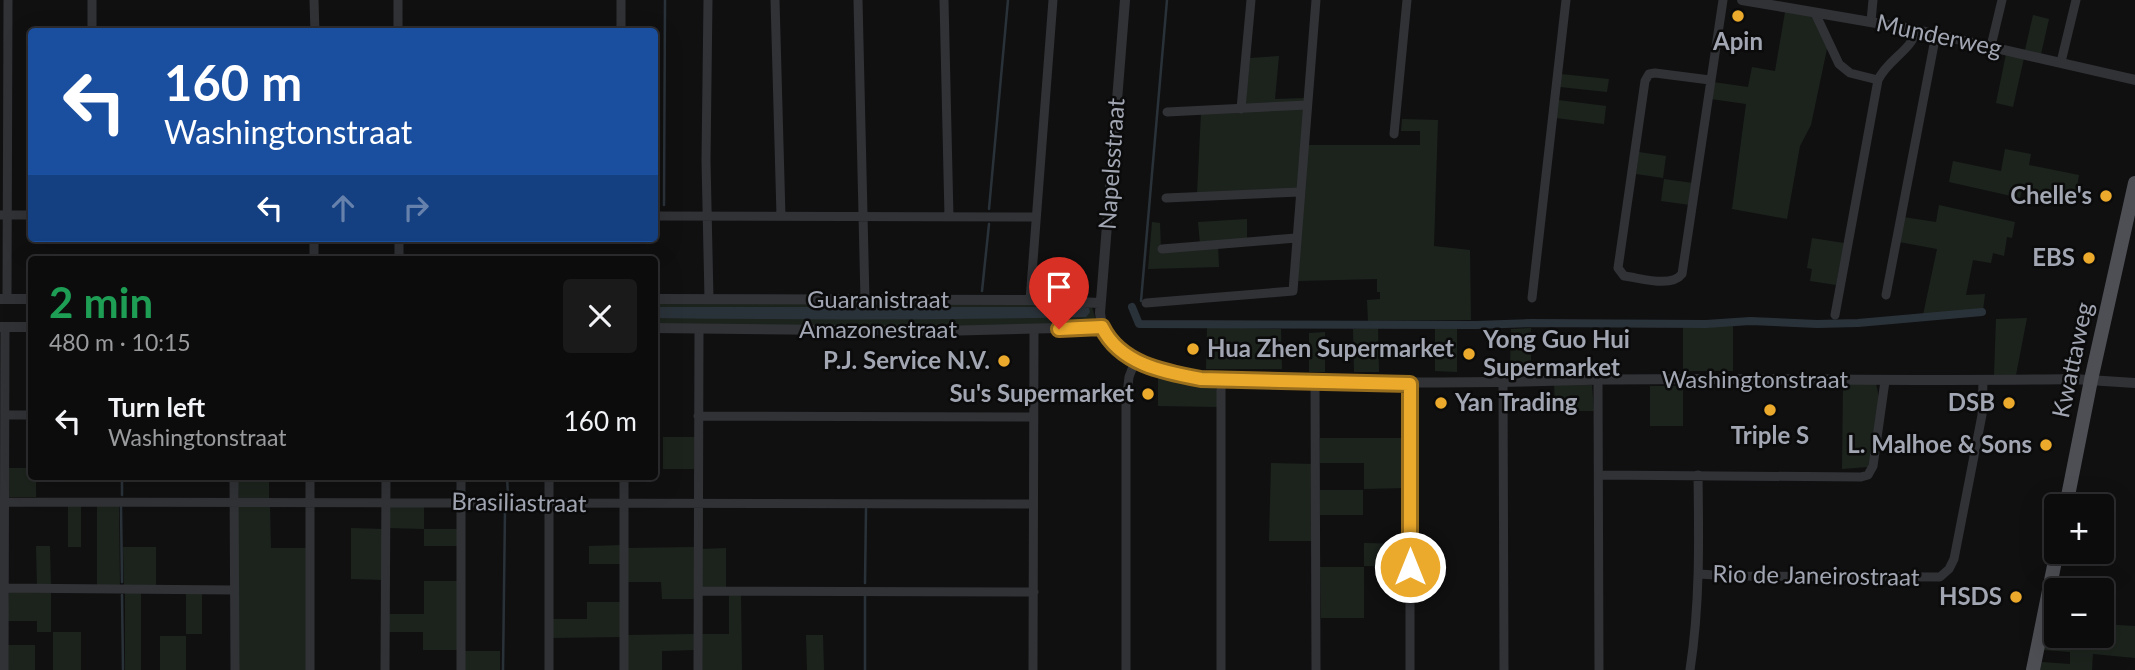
<!DOCTYPE html>
<html lang="en">
<head>
<meta charset="utf-8">
<style>
	:root { --surface:#0c0c0d; --page:#1a1a1b; --text:#f1f3f6; --muted:#9a9b9d; --line:#2c2c2e }
	body { margin:0; font-family:Lato,sans-serif; background:var(--page); color:var(--text); height:100vh; display:flex; flex-direction:column; font-size:26px; white-space:nowrap }
	* { box-sizing:border-box; margin:0 }
	p { font-size:23px; color:var(--muted) }
	.icon { flex:none; width:38px; height:38px; fill:none; stroke:currentColor; stroke-width:2; stroke-linecap:round; stroke-linejoin:round }
	.map { position:relative; flex:1; overflow:hidden }
	.side { position:absolute; left:28px; top:256px; width:630px; height:224px; display:flex; flex-direction:column; background:var(--surface); border-radius:7px; box-shadow:0 7px 28px #0002,0 0 0 2px var(--line) }
	.side>* { flex:none }
	.top-card { position:absolute; left:28px; top:28px; width:630px; height:214px; border-radius:7px; box-shadow:0 7px 28px #0002,0 0 0 2px var(--line); background:#1a4fa0; color:#fff; overflow:hidden }
	.fabs { position:absolute; left:2044px; top:494px; display:grid; gap:14px }
	.fabs a { display:grid; place-items:center; width:70px; height:70px; border-radius:7px; background:var(--surface); box-shadow:0 7px 28px #0002,0 0 0 2px var(--line); font-size:35px }
	.pin { position:absolute; display:grid; place-items:center; width:60px; height:60px; color:#fff; margin:-72px -30px; border-radius:50% 50% 50% 0; rotate:-45deg; box-shadow:0 0 7px #0007 }
	.pin .icon { rotate:45deg }
	.me { position:absolute; width:77px; margin:-38px; rotate:0deg; stroke-linejoin:round; filter:drop-shadow(0 0 5px #0008) }
	.turn { display:flex; align-items:center; gap:24px; height:147px; padding:0 21px; font-size:32px }
	.turn .icon { width:91px; height:91px; stroke-width:2.5 }
	.turn b { display:block; font-size:49px; line-height:60px }
	.lanes { display:flex; align-items:center; height:66px; padding:0 21px; background:#0003; justify-content:center; gap:35px; direction:ltr }
	.lanes .off { opacity:.35 }
	.round { display:grid; place-items:center; flex:none; width:74px; height:74px; border-radius:7px; background:var(--page) }
	.headline { display:flex; align-items:center; justify-content:space-between; height:119px; padding:0 21px }
	h1 { font-size:42px; font-weight:700; line-height:52px; color:#1e9e55 }
	ul { padding:0; list-style:none }
	li { display:flex; align-items:center; gap:21px; height:91px; padding:0 21px }
	li div { flex:1 }
	li b { display:block; font-size:26px }
	li em { font-style:normal }
	.map>svg:first-child { display:block }
</style>
</head>
<body>
<div class="map">
<svg width="2135" height="670" viewBox="0 0 2135 670">
	<rect width="100%" height="100%" fill="#101011"/>
	<!-- green -->
	<path fill="#1c231d" d="M1785,12L1813,16L1828,44L1811,125L1800,146L1787,219L1732,209L1746,104L1711,99L1713,82L1748,87L1752,67L1775,71Z
		M2033,15L2049,19L2041,54L2025,50Z
		M2006,54L2024,58L2013,107L1996,103Z
		M1279,56L1275,99L1305,98L1299,187L1296,189L1197,194L1201,113L1245,110L1250,58Z
		M1561,74L1609,79L1607,92L1560,87Z
		M1558,100L1606,106L1604,124L1556,118Z
		M1402,119L1438,120L1434,246L1470,250L1471,320L1368,321L1367,300L1380,299V292H1377V279L1298,281L1307,145H1420V131H1401Z
		M2005,149L2031,154L2029,165L2079,175L2075,199L2022,191L2020,198L1949,182L1953,161L2001,171Z
		M1639,152L1666,156L1663,178L1636,174Z
		M1664,179L1693,183L1690,205L1661,201Z
		M1939,205L2015,222L2012,238L2007,237L2004,256L1993,253L1991,263L1973,260L1966,295L1985,294L1983,310L1923,315L1937,249L1899,242L1903,217L1936,222Z
		M1247,219V241L1200,244L1198,222Z
		M1152,222L1160,223L1161,250L1218,245L1219,267L1148,269Z
		M1812,238L1844,243L1836,285L1810,281L1812,269L1807,268Z
		M655,302L1010,303L1092,307L1095,317L1091,325L1073,327L655,325V318H1016L1084,307H655Z
		M2027,318L2016,375H1994L1996,319Z
		M1733,326V371H1683V327Z
		M1207,327L1281,329L1282,369H1206Z
		M1378,328L1379,372H1354L1353,329Z
		M1531,328V369L1510,368L1511,329Z
		M1435,329H1457V372L1435,371Z
		M1325,332V372H1309V333Z
		M1158,373L1213,383L1218,392V407L1158,406Z
		M1554,382L1592,385L1594,411H1555Z
		M1843,383L1876,384C1884,410 1873,441 1868,467L1842,469Z
		M1650,386H1683V426H1650Z
		M663,437H695L694,469H663Z
		M1320,438H1406V488L1364,489V463H1320Z
		M1271,463L1313,464L1314,541H1269Z
		M7,468H31L32,476H36V497H7Z
		M237,477H269V499L239,498Z
		M1320,490H1363V515H1320Z
		M68,505H81V547H68Z
		M97,505H119L120,587H97Z
		M270,505L271,548H307L308,670H238L236,510L239,506Z
		M388,505H424V529H459V546H424V529L388,528Z
		M351,528L384,529V580L351,579Z
		M1364,543L1406,544V567L1364,566Z
		M623,545V564H589V546Z
		M36,546H50L51,587H37Z
		M123,547H156V587H124Z
		M695,547L696,599H662L661,582H627V548Z
		M726,548V587H701V549Z
		M1320,567H1364V618H1321Z
		M424,581H458L459,650H423V632H388V614H424Z
		M51,591V632H37V621H7L9,592Z
		M125,591H141V670H125Z
		M186,593H202V634H186Z
		M729,594H741L742,670H701V634H729Z
		M587,602H622V637L551,638V619H587Z
		M2048,620L2056,621V635H2102V624L2135,626V658L2093,654L2092,670H2040L2042,662L2070,664V652L2043,650Z
		M53,632H81V670H53Z
		M695,634V650L662,651V670H627L626,635Z
		M806,635H823L824,670H807Z
		M160,636H186V670H160Z
		M7,645H35V670H6Z
		M463,651H500V670H464Z"/>
	<!-- water -->
	<path fill="#2a3239" d="M655,307H1084L1089,308L1090,312L1086,317C942,320 798,320 655,318Z"/>
	<g fill="none" stroke-linecap="round" stroke-linejoin="round">
		<!-- stream -->
		<path stroke="#2a3239" stroke-width="2.5" d="M664,205L665,0
			M989,209L1008,0
			M982,291L989,224
			M1141,301L1167,0
			M122,476V495
			M507,476L508,497
			M121,507L122,582
			M865,583L866,509
			M122,595L123,669
			M503,670L505,509
			M865,670V596"/>
		<!-- canal -->
		<path stroke="#2a3239" stroke-width="8" d="M1132,307L1139,324L1476,325L1530,323L1706,324L1750,321L1817,324L1858,323L1982,312"/>
		<!-- minor -->
		<path stroke="#313236" stroke-width="9" d="M92,0V32
			M314,0L315,32
			M398,0V32
			M708,0L706,160L709,299
			M775,0L781,216
			M858,0L865,300
			M944,0L949,217
			M1815,13L1839,64L1850,73L1878,80
			M1871,21L1873,0
			M621,32V0
			M1991,46L2002,0
			M2061,62L2076,0
			M1710,80L1655,73L1649,74L1645,81L1618,268L1624,276C1641,278 1671,288 1682,274L1723,0
			M1241,109L1251,0
			M1167,112L1307,105
			M1394,134L1407,0
			M1166,198L1300,192
			M0,215H32
			M654,216L1035,217
			M1162,249L1296,238
			M314,259V238
			M399,259V238
			M1886,295L1936,34
			M1532,298L1566,0
			M7,299L8,0
			M1030,300L1053,0
			M1146,303L1293,291L1316,0
			M1835,315L1878,80C1888,59 1910,52 1917,30
			M1221,380V670
			M1598,380L1599,670
			M1315,382L1316,670
			M1503,382L1504,670
			M5,415H32
			M698,416L1033,417
			M1600,475L1861,477L1868,475L1873,466L1885,381
			M234,476L235,670
			M310,476V670
			M624,476V670
			M4,502L1033,504
			M1699,574L1730,576L1940,577L1949,569L1954,559L1982,415L1983,381
			M0,588L234,590
			M699,591L1034,592
			M4,670L5,327
			M385,670L386,476
			M461,670V476
			M549,670V476
			M698,670L699,329
			M1033,670L1034,330
			M1126,670V403L1129,377L1135,361
			M1410,670V384
			M1690,670C1700,605 1699,541 1698,475"/>
		<!-- tertiary -->
		<path stroke="#313236" stroke-width="10" d="M1125,0L1100,313C1104,356 1143,367 1180,375C1221,385 1265,381 1307,382C1399,383 1490,383 1582,380C1745,377 1909,382 2073,379L2135,383
			M1742,0L1917,30L2135,80
			M0,299H32
			M654,299L1030,300L1100,303
			M0,327H32
			M654,328L940,331L1102,327"/>
		<!-- primary -->
		<path stroke="#4d4f55" stroke-width="14" d="M2066,506L2091,380L2135,183
			M2033,670L2057,551"/>
	</g>
	<g fill="none" stroke-linecap="round" stroke-linejoin="round">
		<!-- route casing -->
		<g stroke="#996e1d" stroke-width="18">
			<path id="route" d="M1059,329L1102,327C1120,364 1163,372 1201,379L1410,384V567"/>
		</g>
		<!-- route -->
		<use href="#route" stroke="#ecaa2c" stroke-width="12"/>
	</g>
	<!-- markers -->
	<g fill="#ecaa2c" stroke="#0b0b0c" stroke-width="2.5">
		<circle cx="1738" cy="16" r="7"/>
		<circle cx="2106" cy="196" r="7"/>
		<circle cx="2089" cy="258" r="7"/>
		<circle cx="1193" cy="349" r="7"/>
		<circle cx="1469" cy="354" r="7"/>
		<circle cx="1004" cy="361" r="7"/>
		<circle cx="1148" cy="394" r="7"/>
		<circle cx="1441" cy="403" r="7"/>
		<circle cx="2009" cy="403" r="7"/>
		<circle cx="1770" cy="410" r="7"/>
		<circle cx="2046" cy="445" r="7"/>
		<circle cx="2016" cy="597" r="7"/>
	</g>
	<g text-anchor="middle" stroke-width="5" stroke-linejoin="round" paint-order="stroke">
		<!-- street labels -->
		<g font-size="24" fill="#a1a6b2" stroke="#0b0b0c">
			<text transform="translate(1939 36) rotate(12)" y="8">Munderweg</text>
			<text transform="translate(1112 164) rotate(-86)" y="8">Napelsstraat</text>
			<text x="878" y="308">Guaranistraat</text>
			<text x="878" y="338">Amazonestraat</text>
			<text transform="translate(2073 360) rotate(-78)" y="8">Kwattaweg</text>
			<text x="1755" y="388">Washingtonstraat</text>
			<text transform="translate(519 503) rotate(1)" y="8">Brasiliastraat</text>
			<text transform="translate(1816 576) rotate(1)" y="8">Rio de Janeirostraat</text>
		</g>
		<!-- poi labels -->
		<g font-size="24" font-weight="bold" fill="#a1a6b2" stroke="#0b0b0c" text-anchor="end">
			<text x="1738" y="50" text-anchor="middle">Apin</text>
			<text x="2092" y="204">Chelle's</text>
			<text x="2075" y="266">EBS</text>
			<text x="1483" y="348" text-anchor="start">Yong Guo Hui<tspan x="1483" dy="28">Supermarket</tspan></text>
			<text x="1207" y="357" text-anchor="start">Hua Zhen Supermarket</text>
			<text x="990" y="369">P.J. Service N.V.</text>
			<text x="1134" y="402">Su's Supermarket</text>
			<text x="1455" y="411" text-anchor="start">Yan Trading</text>
			<text x="1995" y="411">DSB</text>
			<text x="1770" y="444" text-anchor="middle">Triple S</text>
			<text x="2032" y="453">L. Malhoe &amp; Sons</text>
			<text x="2002" y="605">HSDS</text>
		</g>
	</g>
</svg>
<div class="fabs">
<a>+</a>
<a>−</a>
</div>
<div class="pin" style="left:1059px;top:329px;background:#d93025"><svg class="icon" aria-label="arrive" viewBox="0 0 24 24"><path d="M6 21V4h12l-3 4 3 4H6"/></svg></div>
<svg class="me" style="left:1410px;top:567px" viewBox="-20 -20 40 40"><circle r="17" fill="#ecaa2c" stroke="#fff" stroke-width="3"/><path d="M0-11L8 9 0 5-8 9z" fill="#fff"/></svg>
<div class="top-card">
<div class="turn"><svg class="icon" aria-label="left" viewBox="0 0 24 24"><path d="M17 20v-9H6M10 6l-5 5 5 5"/></svg><div><b>160 m</b>Washingtonstraat</div></div>
<div class="lanes"><svg class="icon" aria-label="left" viewBox="0 0 24 24"><path d="M17 20v-9H6M10 6l-5 5 5 5"/></svg><svg class="icon off" aria-label="ahead" viewBox="0 0 24 24"><path d="M12 20V5M6 11l6-6 6 6"/></svg><svg class="icon off" aria-label="right" viewBox="0 0 24 24"><path d="M7 20v-9h11M14 6l5 5-5 5"/></svg></div>
</div>
<section class="side">
<div class="headline"><div><h1>2 min</h1><p>480 m · 10:15</p></div><a class="round"><svg class="icon" aria-label="close" viewBox="0 0 24 24"><path d="M6 6l12 12M18 6L6 18"/></svg></a></div>
<ul>
<li><svg class="icon" aria-label="left" viewBox="0 0 24 24"><path d="M17 20v-9H6M10 6l-5 5 5 5"/></svg><div><b>Turn left</b><p>Washingtonstraat</p></div><em>160 m</em></li>
</ul>
</section>
</div>
</body>
</html>
